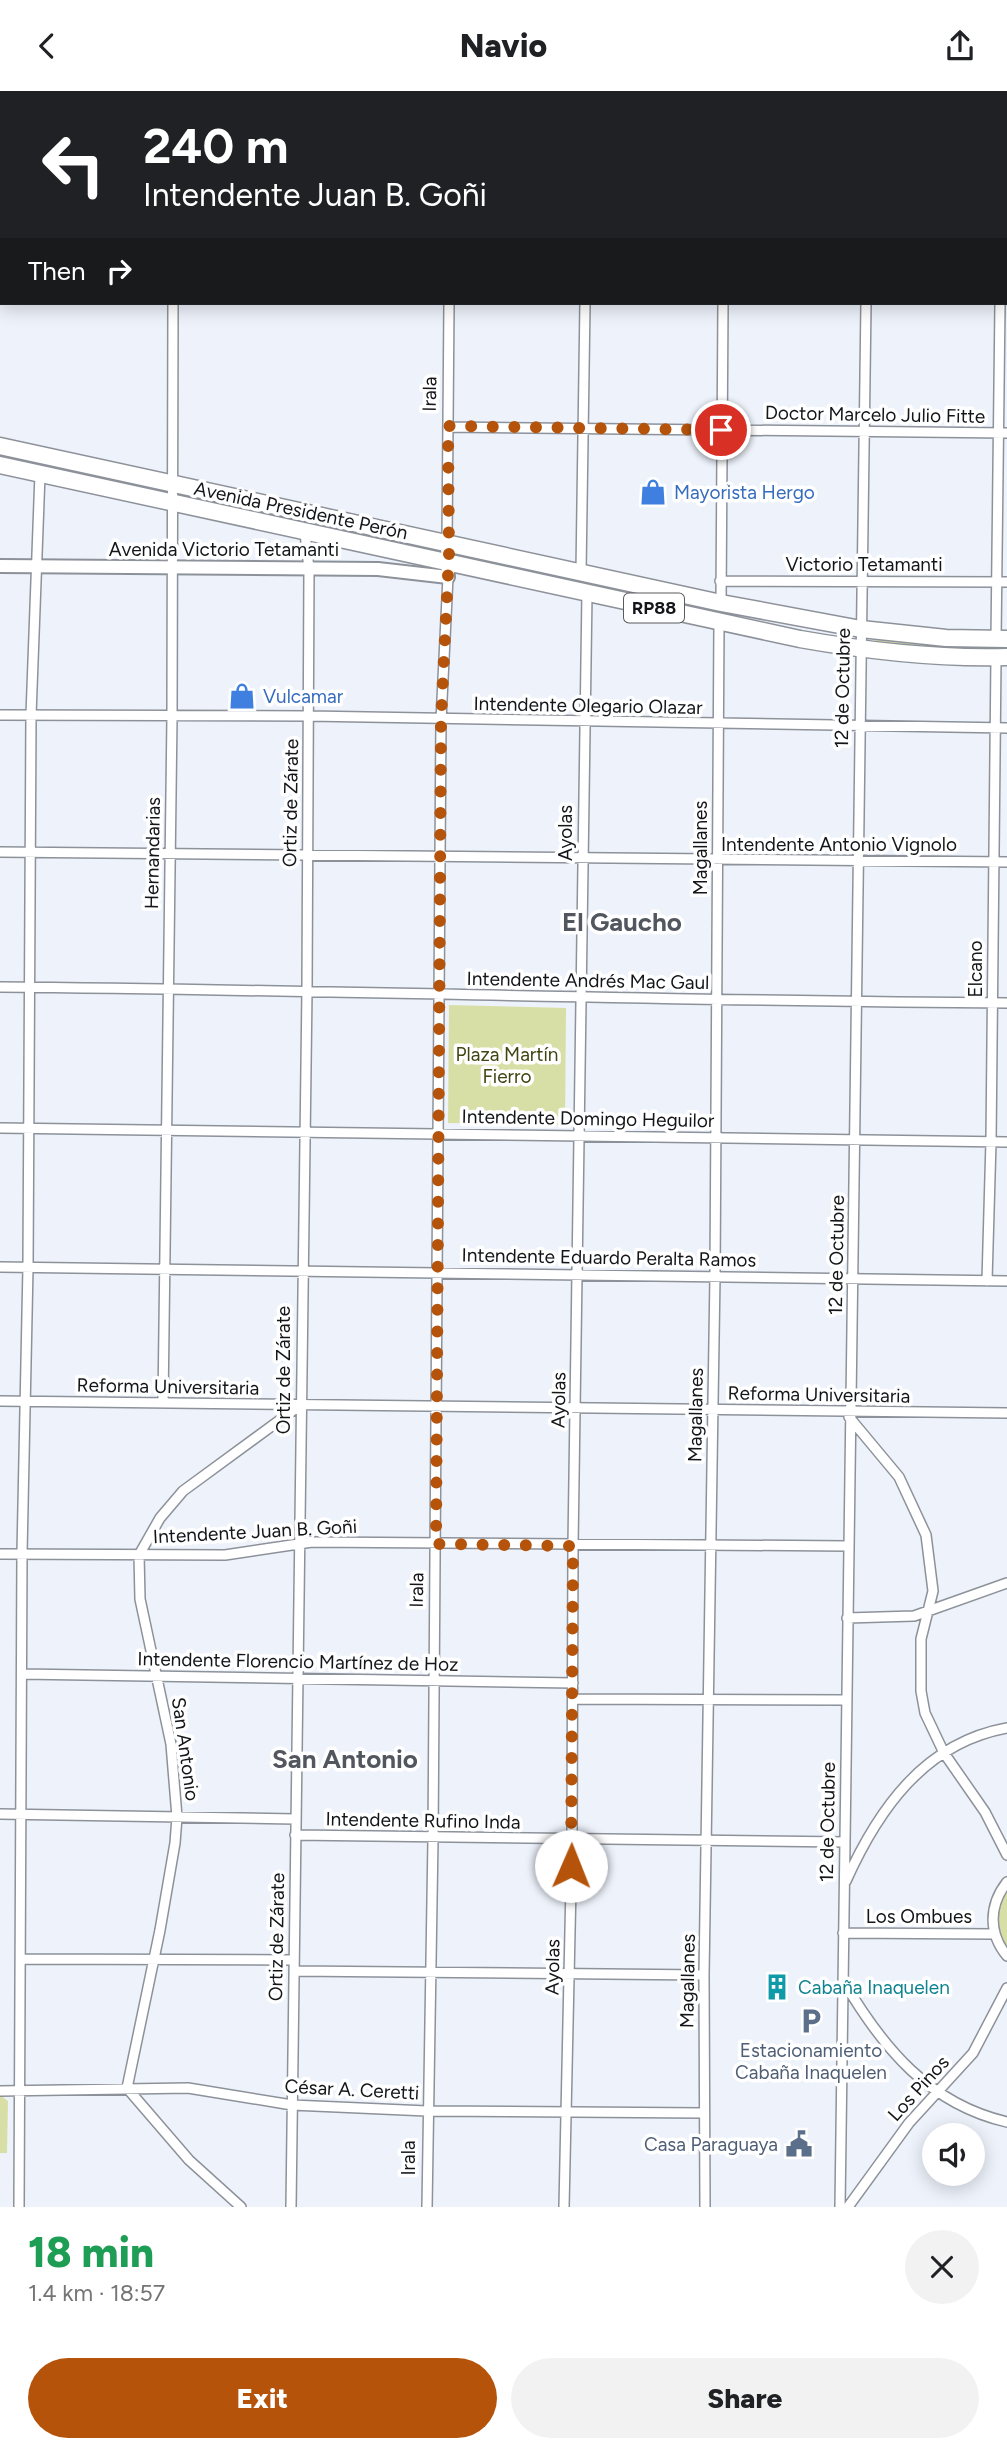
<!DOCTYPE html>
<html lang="en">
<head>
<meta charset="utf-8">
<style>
	:root { --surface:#fff; --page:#f2f2f2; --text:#202124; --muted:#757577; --accent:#b45309 }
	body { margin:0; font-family:Figtree,sans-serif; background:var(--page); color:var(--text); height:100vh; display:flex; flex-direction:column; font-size:26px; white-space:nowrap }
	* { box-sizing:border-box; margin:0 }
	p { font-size:23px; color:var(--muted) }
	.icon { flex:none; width:38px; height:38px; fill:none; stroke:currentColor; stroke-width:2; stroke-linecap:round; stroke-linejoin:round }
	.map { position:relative; height:2116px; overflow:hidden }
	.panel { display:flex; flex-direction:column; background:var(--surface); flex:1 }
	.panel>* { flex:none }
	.top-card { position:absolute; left:0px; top:0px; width:1008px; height:214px; box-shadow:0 4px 18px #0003; background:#202124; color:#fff; overflow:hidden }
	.controls { position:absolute; left:922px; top:2032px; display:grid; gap:14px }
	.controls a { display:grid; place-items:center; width:63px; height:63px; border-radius:50%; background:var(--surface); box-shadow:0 4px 18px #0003; font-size:35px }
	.pin { position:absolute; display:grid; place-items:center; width:60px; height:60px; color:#fff; margin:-30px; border:4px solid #fff; border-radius:50%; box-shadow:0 2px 7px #0007 }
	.me { position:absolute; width:77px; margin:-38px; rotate:1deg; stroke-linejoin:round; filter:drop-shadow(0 0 5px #0008) }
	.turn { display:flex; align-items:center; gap:24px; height:147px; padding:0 28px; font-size:32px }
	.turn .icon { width:91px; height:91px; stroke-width:2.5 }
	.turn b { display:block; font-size:49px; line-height:60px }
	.then { display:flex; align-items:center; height:66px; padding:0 28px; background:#0003; gap:14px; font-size:26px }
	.round { display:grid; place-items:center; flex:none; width:74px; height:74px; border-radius:37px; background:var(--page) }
	.overview { display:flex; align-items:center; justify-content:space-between; height:119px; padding:0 28px }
	h1 { font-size:42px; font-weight:800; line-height:52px; color:#1e9e55 }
	.action { display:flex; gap:14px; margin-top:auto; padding:14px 28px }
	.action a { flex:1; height:80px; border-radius:42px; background:var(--accent); color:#fff; font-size:28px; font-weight:800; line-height:80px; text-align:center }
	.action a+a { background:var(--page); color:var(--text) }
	header { display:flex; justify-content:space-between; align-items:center; height:91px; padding:0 28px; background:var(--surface); font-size:32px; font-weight:800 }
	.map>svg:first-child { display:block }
</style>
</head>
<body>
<header><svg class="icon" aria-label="back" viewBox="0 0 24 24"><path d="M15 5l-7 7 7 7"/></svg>Navio<svg class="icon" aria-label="share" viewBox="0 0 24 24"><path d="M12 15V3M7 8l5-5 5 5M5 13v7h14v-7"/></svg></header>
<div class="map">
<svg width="1007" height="2116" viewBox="0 0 1007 2116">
	<rect width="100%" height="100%" fill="#edf2fb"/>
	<!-- green -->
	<path fill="#d8dfa6" d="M877,548L910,551H1007V563L945,562L874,551Z
		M449,914L566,917L565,1034L448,1032Z
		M1007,1797V1858C992,1839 996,1816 1007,1797Z
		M0,2004L8,2010L7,2062H0Z"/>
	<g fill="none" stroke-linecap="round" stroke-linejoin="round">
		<!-- street casing -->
		<g stroke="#8d929a" stroke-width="12">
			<path id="street" d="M868,0V2
				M175,2V0
				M452,2V0
				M588,2V0
				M726,2V0
				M1002,2V0
				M1006,60H1007
				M1006,205H1007
				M448,336L1007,342
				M447,451L449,212
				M581,481L585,212
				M720,490L1007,491
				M721,512L723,212
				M996,549L1000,212
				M0,624L309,625L1007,637
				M0,761L1007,771
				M0,896C336,899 671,910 1007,912
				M0,1037L1007,1051
				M0,1176L1007,1190
				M987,1190L991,1050L996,567
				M0,1310L1007,1322
				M163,1312L172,626L173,212
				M849,1326L899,1386L926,1444L933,1500L921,1548V1600L925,1622L944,1662L985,1721L1007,1764
				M0,1463L225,1464L312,1451L847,1455
				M847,1527L914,1525L1007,1492
				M22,1583L573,1592
				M573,1608L846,1609
				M0,1723L295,1728
				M295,1744L844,1751
				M846,1790C878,1719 924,1652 1007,1637
				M1007,1791C989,1814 988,1842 1007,1865
				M843,1842L994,1843
				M22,1868L294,1869
				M294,1880L704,1884
				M844,1891C883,1957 929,2013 1007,2031
				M0,2000L188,1997L292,2014L427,2020L703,2022
				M19,2116L22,1462L28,1176L31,624L40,383
				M241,2116L189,2069L127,1997L160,1839L175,1752L177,1726L171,1653L140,1508L139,1464L160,1427L183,1400L299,1315
				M291,2116L307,899L309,478L305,442
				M427,2116L433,1748L441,629L448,486
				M564,2116L572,1748L573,1455L587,502
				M705,2116L704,1884L715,1185L719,532
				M840,2116L866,212
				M848,2116L909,2032L973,1962L1007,1897"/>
		</g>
		<!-- secondary casing -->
		<g stroke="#8d929a" stroke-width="16">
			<path id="secondary" d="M0,475L378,478L448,486L447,451"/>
		</g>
		<!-- highway casing -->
		<g stroke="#8d929a" stroke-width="19">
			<path id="highway" d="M0,355L721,512L861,538L946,547L1007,548
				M0,374L800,548C868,560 937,568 1007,566"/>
		</g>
		<!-- street -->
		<use href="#street" stroke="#fff" stroke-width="9"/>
		<!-- secondary -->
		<use href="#secondary" stroke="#fff" stroke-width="12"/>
		<!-- highway -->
		<use href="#highway" stroke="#fff" stroke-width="16"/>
	</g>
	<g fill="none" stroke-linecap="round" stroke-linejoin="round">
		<!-- route -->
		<path stroke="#b45309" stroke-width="12" stroke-dasharray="0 21.6" d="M571,1775L573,1455L436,1453L441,629L449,463L448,335L721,339"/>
	</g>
	<!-- icons -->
	<defs>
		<g id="shop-bare" transform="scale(2.1)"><path d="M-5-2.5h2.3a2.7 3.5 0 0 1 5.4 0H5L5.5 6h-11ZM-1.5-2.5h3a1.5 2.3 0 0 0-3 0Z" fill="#3f7fe0" stroke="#fff" stroke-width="2.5" paint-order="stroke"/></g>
		<g id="building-bare" transform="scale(2.1)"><path d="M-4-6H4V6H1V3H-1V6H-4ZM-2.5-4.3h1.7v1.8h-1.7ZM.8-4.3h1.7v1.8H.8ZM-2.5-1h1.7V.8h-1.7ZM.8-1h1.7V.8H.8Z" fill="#0f9aa8" stroke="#fff" stroke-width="2.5" paint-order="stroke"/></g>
		<g id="parking-bare" transform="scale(2.1)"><path d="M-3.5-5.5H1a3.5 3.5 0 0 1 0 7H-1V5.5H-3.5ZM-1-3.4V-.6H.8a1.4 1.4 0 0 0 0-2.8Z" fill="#5c6f8a" stroke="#fff" stroke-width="2.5" paint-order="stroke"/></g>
		<g id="civic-bare" transform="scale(2.1)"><path d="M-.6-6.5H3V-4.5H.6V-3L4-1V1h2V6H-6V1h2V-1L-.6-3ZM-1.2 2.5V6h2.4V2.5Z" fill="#5c6f8a" stroke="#fff" stroke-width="2.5" paint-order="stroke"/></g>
	</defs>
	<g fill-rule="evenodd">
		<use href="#shop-bare" x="653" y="401"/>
		<use href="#shop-bare" x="242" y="605"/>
		<use href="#building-bare" x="777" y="1896"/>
		<use href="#parking-bare" x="811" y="1930"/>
		<use href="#civic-bare" x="799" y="2053"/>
	</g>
	<g text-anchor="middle" stroke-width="7" stroke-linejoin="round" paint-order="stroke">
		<!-- shield labels -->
		<rect fill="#fff" stroke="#5a5b5d" stroke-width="2" x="624" y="502.5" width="60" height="29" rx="5"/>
		<g font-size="18" font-weight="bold" fill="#131518">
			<text x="654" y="523">RP88</text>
		</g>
		<!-- street labels -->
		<g font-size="19" fill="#131518" stroke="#fff">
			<text transform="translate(429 303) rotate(-89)" y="7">Irala</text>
			<text transform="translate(875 323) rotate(1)" y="7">Doctor Marcelo Julio Fitte</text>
			<text transform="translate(301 419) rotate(12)" y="7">Avenida Presidente Perón</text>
			<text x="224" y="465">Avenida Victorio Tetamanti</text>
			<text x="864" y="480">Victorio Tetamanti</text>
			<text transform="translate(842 597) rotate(-89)" y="7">12 de Octubre</text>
			<text transform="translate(588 614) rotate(1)" y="7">Intendente Olegario Olazar</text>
			<text transform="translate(290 712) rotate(-89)" y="7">Ortiz de Zárate</text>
			<text transform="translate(565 742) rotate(-90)" y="7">Ayolas</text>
			<text x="839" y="760">Intendente Antonio Vignolo</text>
			<text transform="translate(700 757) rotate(-90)" y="7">Magallanes</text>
			<text transform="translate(152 762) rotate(-89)" y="7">Hernandarias</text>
			<text transform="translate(975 878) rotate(-90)" y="7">Elcano</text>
			<text transform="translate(588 889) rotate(1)" y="7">Intendente Andrés Mac Gaul</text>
			<text transform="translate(588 1027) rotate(1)" y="7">Intendente Domingo Heguilor</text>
			<text transform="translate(836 1164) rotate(-89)" y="7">12 de Octubre</text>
			<text transform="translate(609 1166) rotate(1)" y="7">Intendente Eduardo Peralta Ramos</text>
			<text transform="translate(283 1279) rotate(-90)" y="7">Ortiz de Zárate</text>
			<text transform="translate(168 1295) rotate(1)" y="7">Reforma Universitaria</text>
			<text transform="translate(819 1303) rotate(1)" y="7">Reforma Universitaria</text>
			<text transform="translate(558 1309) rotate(-89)" y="7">Ayolas</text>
			<text transform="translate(695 1324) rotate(-89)" y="7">Magallanes</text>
			<text transform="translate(255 1440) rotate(-3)" y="7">Intendente Juan B. Goñi</text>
			<text transform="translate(416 1499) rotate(-89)" y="7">Irala</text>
			<text transform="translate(298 1570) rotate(1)" y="7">Intendente Florencio Martínez de Hoz</text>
			<text transform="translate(186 1658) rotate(82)" y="7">San Antonio</text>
			<text transform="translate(423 1729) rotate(1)" y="7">Intendente Rufino Inda</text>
			<text transform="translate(827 1731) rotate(-89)" y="7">12 de Octubre</text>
			<text x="919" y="1832">Los Ombues</text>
			<text transform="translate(276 1846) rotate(-89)" y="7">Ortiz de Zárate</text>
			<text transform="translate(552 1876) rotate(-89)" y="7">Ayolas</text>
			<text transform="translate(687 1890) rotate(-89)" y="7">Magallanes</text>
			<text transform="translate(918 1997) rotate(-48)" y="7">Los Pinos</text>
			<text transform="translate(352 1998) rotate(3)" y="7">César A. Ceretti</text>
			<text transform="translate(408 2067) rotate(-90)" y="7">Irala</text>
		</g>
		<!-- shop labels -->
		<g font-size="19" fill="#366cbe" stroke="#fff" text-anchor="start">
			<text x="674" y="408">Mayorista Hergo</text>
			<text x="263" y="612">Vulcamar</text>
		</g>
		<!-- park labels -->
		<g font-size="19" fill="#404512" stroke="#fff">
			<text x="507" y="970">Plaza Martín<tspan x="507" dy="22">Fierro</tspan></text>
		</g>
		<!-- culture labels -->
		<g font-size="19" fill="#0d838f" stroke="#fff" text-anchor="start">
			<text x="798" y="1903">Cabaña Inaquelen</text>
		</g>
		<!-- service labels -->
		<g font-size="19" fill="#4e5e75" stroke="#fff">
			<text x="811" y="1966">Estacionamiento<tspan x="811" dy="22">Cabaña Inaquelen</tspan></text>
			<text x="778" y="2060" text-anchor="end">Casa Paraguaya</text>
		</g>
		<!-- district labels -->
		<g font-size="26" font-weight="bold" fill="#52565e" stroke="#fff">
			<text x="622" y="840">El Gaucho</text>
			<text x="345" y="1677">San Antonio</text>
		</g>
	</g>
</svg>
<div class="controls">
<a><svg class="icon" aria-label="sound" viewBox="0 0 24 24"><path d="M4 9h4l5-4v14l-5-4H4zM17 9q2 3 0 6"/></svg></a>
</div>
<div class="pin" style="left:721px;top:339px;background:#d93025"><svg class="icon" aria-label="arrive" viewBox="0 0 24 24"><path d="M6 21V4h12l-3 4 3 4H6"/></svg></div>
<svg class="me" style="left:571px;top:1775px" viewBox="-20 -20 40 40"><circle r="19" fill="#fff"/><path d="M0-13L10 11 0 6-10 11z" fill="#b45309"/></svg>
<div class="top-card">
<div class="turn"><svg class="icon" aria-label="left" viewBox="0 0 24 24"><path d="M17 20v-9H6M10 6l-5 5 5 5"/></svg><div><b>240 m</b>Intendente Juan B. Goñi</div></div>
<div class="then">Then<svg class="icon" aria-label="right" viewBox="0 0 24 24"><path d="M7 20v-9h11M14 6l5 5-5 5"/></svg></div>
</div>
</div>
<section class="panel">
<div class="overview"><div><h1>18 min</h1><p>1.4 km · 18:57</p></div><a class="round"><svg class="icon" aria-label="close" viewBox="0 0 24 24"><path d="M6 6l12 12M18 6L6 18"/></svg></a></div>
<div class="action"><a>Exit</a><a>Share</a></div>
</section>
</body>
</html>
